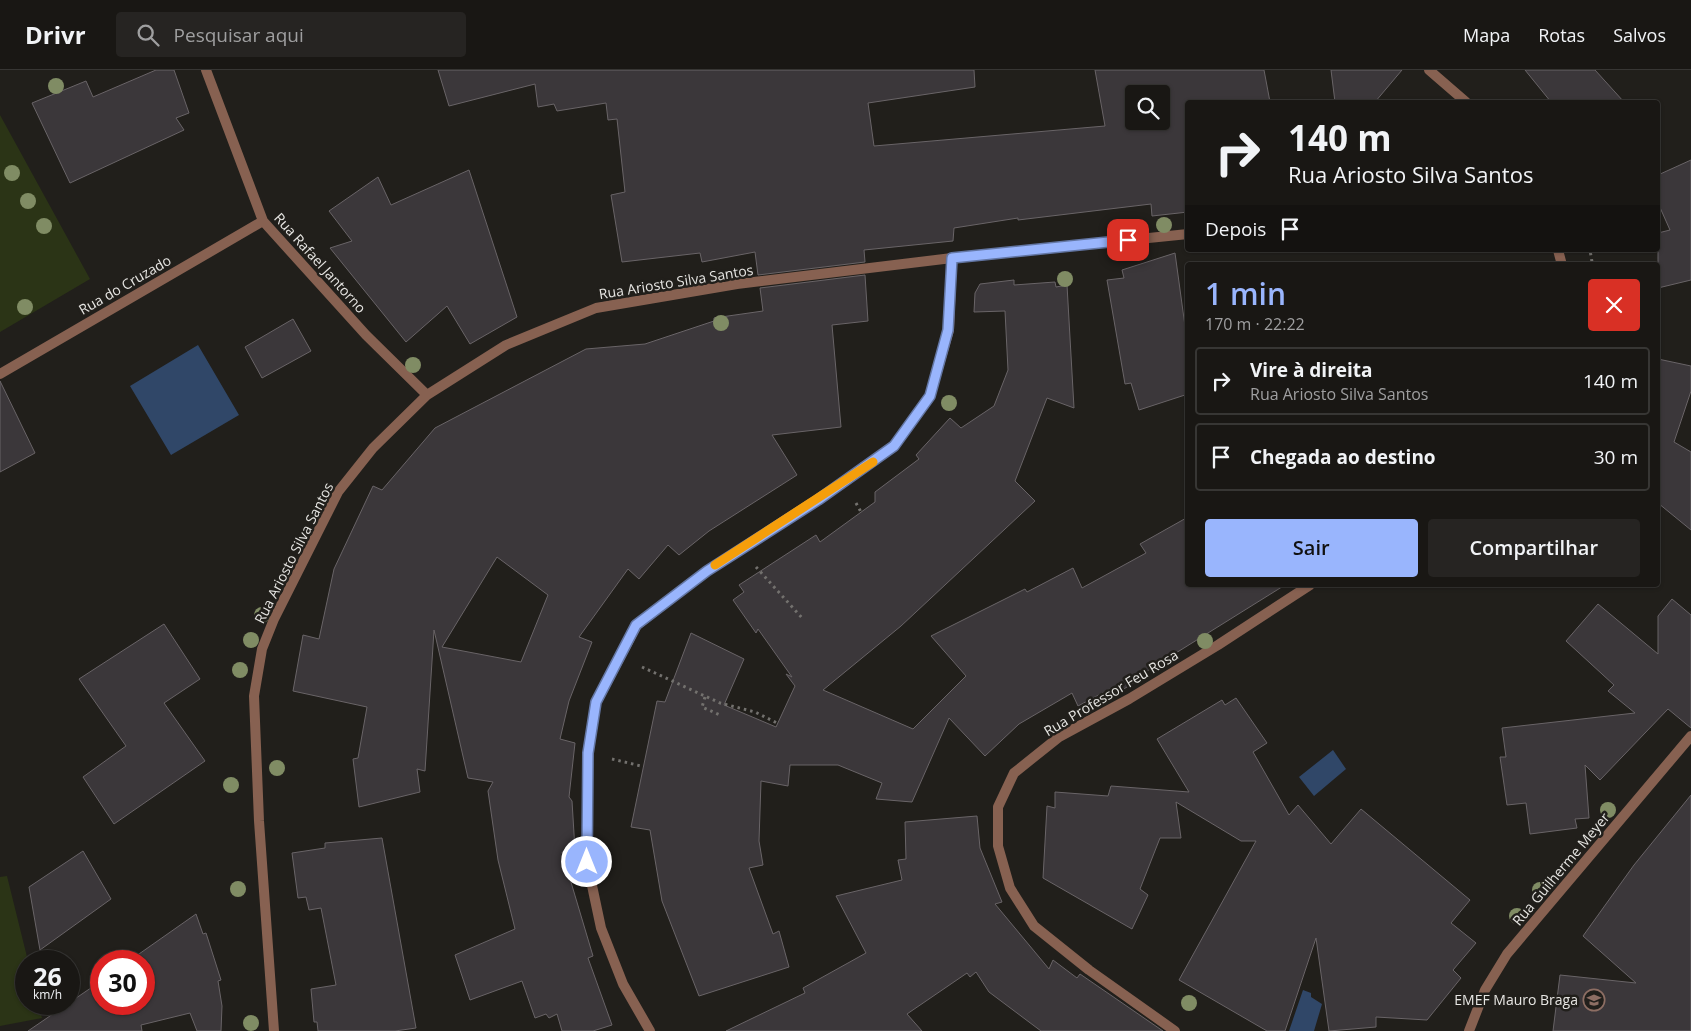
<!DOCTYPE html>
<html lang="pt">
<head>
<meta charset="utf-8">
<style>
	:root { --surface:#191714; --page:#262422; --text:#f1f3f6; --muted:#9f9fa0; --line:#373634; --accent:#99b5fd }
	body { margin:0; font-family:"Open Sans",sans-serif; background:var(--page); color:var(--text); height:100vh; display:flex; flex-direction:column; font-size:19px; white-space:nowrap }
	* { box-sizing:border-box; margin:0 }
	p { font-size:16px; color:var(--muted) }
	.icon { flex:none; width:28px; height:28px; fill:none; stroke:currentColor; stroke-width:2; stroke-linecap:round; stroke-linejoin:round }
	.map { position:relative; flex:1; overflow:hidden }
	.details { position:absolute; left:1185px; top:192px; width:475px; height:325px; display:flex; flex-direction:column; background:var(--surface); border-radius:5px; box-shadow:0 1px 4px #0004,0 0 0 1px var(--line) }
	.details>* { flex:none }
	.hud { position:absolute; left:1185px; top:30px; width:475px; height:152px; border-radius:5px; box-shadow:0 1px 4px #0004,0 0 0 1px var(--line); background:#191714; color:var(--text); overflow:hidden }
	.fabs { position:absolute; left:1125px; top:15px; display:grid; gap:10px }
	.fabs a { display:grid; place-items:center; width:45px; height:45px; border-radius:5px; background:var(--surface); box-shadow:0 1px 4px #0004,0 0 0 1px var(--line); font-size:25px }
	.speed { position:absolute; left:15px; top:880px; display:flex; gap:10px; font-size:25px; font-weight:700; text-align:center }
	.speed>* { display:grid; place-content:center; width:65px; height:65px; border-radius:50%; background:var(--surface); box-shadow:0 1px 4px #0004,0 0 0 1px var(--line); line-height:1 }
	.speed small { font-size:12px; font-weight:400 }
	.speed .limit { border:8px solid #d22; background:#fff; color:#111 }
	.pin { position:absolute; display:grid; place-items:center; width:42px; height:42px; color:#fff; margin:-21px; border-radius:10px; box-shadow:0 2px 8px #0006 }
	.me { position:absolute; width:55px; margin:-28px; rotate:0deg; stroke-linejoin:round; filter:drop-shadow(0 0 4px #0008) }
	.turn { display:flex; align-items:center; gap:18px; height:105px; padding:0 20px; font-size:22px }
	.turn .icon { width:65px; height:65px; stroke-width:2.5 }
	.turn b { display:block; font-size:35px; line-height:42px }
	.then { display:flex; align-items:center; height:48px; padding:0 20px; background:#0003; gap:10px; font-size:19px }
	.round { display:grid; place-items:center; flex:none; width:52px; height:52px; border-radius:5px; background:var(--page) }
	.head { display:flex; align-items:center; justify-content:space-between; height:85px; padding:0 20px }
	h1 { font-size:30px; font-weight:600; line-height:38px; color:var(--accent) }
	.cta { display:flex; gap:10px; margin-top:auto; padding:10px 20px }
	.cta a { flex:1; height:58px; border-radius:5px; background:var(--accent); color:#111; font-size:20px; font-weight:600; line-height:58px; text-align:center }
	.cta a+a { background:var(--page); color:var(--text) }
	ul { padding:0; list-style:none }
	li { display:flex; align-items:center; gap:15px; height:68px; margin:0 10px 8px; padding:0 10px; border:2px solid var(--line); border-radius:5px }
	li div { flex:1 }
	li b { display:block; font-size:19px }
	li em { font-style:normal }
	header { display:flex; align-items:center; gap:30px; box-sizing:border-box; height:70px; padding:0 25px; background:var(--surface); border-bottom:1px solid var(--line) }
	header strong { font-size:24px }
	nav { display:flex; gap:28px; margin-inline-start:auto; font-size:18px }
	.search { width:350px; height:45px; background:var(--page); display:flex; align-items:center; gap:12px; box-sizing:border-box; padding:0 18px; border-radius:5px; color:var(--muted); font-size:19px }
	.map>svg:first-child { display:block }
</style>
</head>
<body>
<header>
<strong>Drivr</strong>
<div class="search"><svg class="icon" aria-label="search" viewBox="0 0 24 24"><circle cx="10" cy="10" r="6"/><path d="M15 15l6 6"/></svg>Pesquisar aqui</div>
<nav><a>Mapa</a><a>Rotas</a><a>Salvos</a></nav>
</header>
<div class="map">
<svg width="1691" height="961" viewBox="0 0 1691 961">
	<rect width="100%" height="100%" fill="#211f1b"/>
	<!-- green -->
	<path fill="#2b3416" d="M0,45L90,209L0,262Z
		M7,806L28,891L26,934H38L42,948L0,956V807Z"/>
	<!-- water -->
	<path fill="#304768" d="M198,275L239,345L171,385L130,316Z
		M1333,680L1346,699L1314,726L1299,707Z
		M1303,920L1311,923V927L1322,934L1314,961H1289Z"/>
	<!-- building -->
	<path fill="#3b373a" stroke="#696467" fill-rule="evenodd" d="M156,0H174L189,43L176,48L184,60L70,113L32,33L86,11L93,27Z
		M438,0H974L975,17L868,33L874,76L1105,56L1095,0H1264L1270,32H1188V142L1152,146L1151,134L1018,150V148L954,158L953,171L864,180L865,192L758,205L755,182L702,192L700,183L622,192L611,125L625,122L617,49L608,50L606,33L557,41L554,34L538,37L535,14L449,36ZM1134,24H1161V51H1134Z
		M1331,0H1402L1375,32H1335Z
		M1525,0H1595L1624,32H1551Z
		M1691,90V210L1658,218V163L1670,160L1658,133V105Z
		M469,100L517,247L470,274L447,236L406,272L330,178L352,171L329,141L378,107L391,135Z
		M1175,183L1188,278V324L1139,340L1131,313L1125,314L1107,210L1124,208L1122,200Z
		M865,205L868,251L832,255L841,357L772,365L797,405L709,461L679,485L668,475L639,509L628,499L579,567L592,572L569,631L560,669L575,673L569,727L572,731L575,780L562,782L593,886L588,888L612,955L593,961H562L557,944L549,948L546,944L535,948L522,911L470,930L455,885L515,859L498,790L488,721L493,712L468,708L434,560L425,701L417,699L420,722L359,737L353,689L358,688L367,637L293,621L303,565L319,569L334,499L373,416L382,420L435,358L586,279L645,274L714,251V248L763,241L760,218ZM497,487L548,525L521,592L442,577Z
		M1014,210V215L1055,212L1056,217L1067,215L1074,338L1047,328L1015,411L1035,431L901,556L823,620L913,659L966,606L931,566L1025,519L1027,522L1073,498L1082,518L1146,483L1140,474L1188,447V515H1285L1139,606L1140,609L1114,625L1110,619L1078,636L1072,623L1019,654L985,686L949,648L912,732L876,729L882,713L838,695H790L788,716L761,711L759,771L763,795L749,798L773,864L779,861L789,897L699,926L662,831L650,760L631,757L657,631L665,632L691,563L744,589L724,635L776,657L795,616L786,604L792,607L758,559L756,563L733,530L744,522L739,515L816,465L820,472L875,432V422L919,389L916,385L950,348L961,358L994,336L1008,300L1005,241L974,242L975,223L980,214Z
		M293,249L311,281L262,308L245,277Z
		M1658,289L1691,296V321L1674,372L1691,382V460L1658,433Z
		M0,311L35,383L0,402Z
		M1672,529L1691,545V658L1668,639L1600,710L1585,695L1589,748L1575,749L1577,758L1530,764L1526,733L1507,735L1500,687H1506L1502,658L1635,643L1608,621L1614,615L1566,571L1598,534L1658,584V546Z
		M164,554L200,609L164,633L205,691L114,754L83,707L126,676L79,609Z
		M1236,628L1267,673L1253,682L1289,745L1298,735L1331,774L1361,739L1470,830L1451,853L1476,873L1453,900L1461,908L1427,950L1376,947V957L1329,961L1316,868L1285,961H1267L1179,910L1256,771H1241L1176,732L1181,768H1160L1140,819L1148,825L1132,859L1043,808L1047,736L1055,738V722L1108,726L1111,716L1189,722L1157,669L1222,630L1225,635Z
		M1691,725V961H1553L1560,905L1636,913L1583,866L1634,795Z
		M977,746L980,778L1002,832L995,834L1049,899L1053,890L1077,908L1080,904L1163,961H1041L989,922L976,902L970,907L967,903L907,944L922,961H726L805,923L803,918L866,883L836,826L902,810L898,790L906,789L905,752Z
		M382,768L416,958L395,961H318L317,952H314L311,919L336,915L321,838L309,840L306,827L298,828L292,783L325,778V773Z
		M83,781L111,829L40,880L29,817Z
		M196,844L203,864L206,863L221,910L218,911L222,936L221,961H197L190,943L141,955L142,961H28L101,911V934H144V891H129Z"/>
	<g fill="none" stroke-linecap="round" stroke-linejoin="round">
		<!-- path -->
		<path stroke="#73716e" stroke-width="3" stroke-dasharray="2.5 4" stroke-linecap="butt" d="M1586,193L1592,192L1590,180
			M856,433L861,442
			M756,497L803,549
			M642,597L720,633L755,642L777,653
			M705,627L702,637L720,645
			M612,689L641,696"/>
		<!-- street -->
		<path stroke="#876151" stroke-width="10" d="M206,0L263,151L366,265L427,325
			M1429,0L1466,32
			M1558,180L1562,195
			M0,304L263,151
			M274,961L259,751L254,626L262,579L274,549L338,422L373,378L427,325L506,275L596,238L737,214L952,188L1188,164
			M650,961L623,914L601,858L587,792L588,683L596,633L637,555L707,501L818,430L894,376L930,326L949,260L952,188
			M1175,961L1089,900L1034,856L1010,818L998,776V737L1014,703L1059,667L1129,629L1218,575L1310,515
			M1469,961L1485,920L1507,884L1691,666"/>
	</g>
	<!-- trees -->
	<g fill="#808c64">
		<circle cx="56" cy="16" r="8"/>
		<circle cx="12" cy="103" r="8"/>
		<circle cx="28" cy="131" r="8"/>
		<circle cx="1164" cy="155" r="8"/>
		<circle cx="44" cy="156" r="8"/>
		<circle cx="1065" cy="209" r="8"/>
		<circle cx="25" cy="237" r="8"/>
		<circle cx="721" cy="253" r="8"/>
		<circle cx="413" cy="295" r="8"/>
		<circle cx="949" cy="333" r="8"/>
		<circle cx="262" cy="545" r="8"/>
		<circle cx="251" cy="570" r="8"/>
		<circle cx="1205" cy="571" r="8"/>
		<circle cx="240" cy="600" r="8"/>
		<circle cx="277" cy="698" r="8"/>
		<circle cx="231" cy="715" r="8"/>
		<circle cx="1608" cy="740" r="8"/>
		<circle cx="238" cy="819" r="8"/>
		<circle cx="1540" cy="820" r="8"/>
		<circle cx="1517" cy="846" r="8"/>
		<circle cx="1189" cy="933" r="8"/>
		<circle cx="251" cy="953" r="8"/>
	</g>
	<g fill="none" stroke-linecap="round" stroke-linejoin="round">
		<!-- route casing -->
		<g stroke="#6376a4" stroke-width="12">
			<path id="route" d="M587,792L588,683L596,632L636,555L707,501L818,430L894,376L930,326L948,260L952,188L1128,170"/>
		</g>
		<!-- route -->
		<use href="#route" stroke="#99b5fd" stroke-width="9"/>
		<!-- slow -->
		<path stroke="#f59e0b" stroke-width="9" d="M715,495L873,392"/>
	</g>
	<!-- icons -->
	<defs>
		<g id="school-ring" transform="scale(1.125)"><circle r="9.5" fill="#211f1b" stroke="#8d6e63" stroke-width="1.5"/><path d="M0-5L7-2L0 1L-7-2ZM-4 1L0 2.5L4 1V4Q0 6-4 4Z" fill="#8d6e63"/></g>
	</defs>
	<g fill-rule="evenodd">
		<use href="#school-ring" x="1594" y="930"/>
	</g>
	<g text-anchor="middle" stroke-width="5" stroke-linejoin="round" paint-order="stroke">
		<!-- street labels -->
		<g font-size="14" fill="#e6e5e2" stroke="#211f1b">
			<text transform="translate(320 193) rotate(48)" y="5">Rua Rafael Jantorno</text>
			<text transform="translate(676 212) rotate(-9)" y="5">Rua Ariosto Silva Santos</text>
			<text transform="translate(125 215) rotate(-30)" y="5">Rua do Cruzado</text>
			<text transform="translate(294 483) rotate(-63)" y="5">Rua Ariosto Silva Santos</text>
			<text transform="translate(1111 623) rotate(-31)" y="5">Rua Professor Feu Rosa</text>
			<text transform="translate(1561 799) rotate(-50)" y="5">Rua Guilherme Meyer</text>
		</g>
		<!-- poi labels -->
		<g font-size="14" fill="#e6e5e2" stroke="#211f1b" text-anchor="end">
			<text x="1578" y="935">EMEF Mauro Braga</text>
		</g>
	</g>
</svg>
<div class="fabs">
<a><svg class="icon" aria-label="search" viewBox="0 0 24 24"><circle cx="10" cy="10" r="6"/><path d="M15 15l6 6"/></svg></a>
</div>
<div class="speed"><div>26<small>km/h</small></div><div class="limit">30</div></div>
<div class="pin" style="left:1128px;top:170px;background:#d93025"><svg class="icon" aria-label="arrive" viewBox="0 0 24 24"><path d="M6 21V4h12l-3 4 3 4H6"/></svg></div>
<svg class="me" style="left:587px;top:792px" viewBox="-20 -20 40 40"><circle r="17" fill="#99b5fd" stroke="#fff" stroke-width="3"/><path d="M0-11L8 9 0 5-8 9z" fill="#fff"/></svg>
<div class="hud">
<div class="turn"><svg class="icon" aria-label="right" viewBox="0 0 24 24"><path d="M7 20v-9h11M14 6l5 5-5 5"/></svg><div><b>140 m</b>Rua Ariosto Silva Santos</div></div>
<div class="then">Depois<svg class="icon" aria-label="arrive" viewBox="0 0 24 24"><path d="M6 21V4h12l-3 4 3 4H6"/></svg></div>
</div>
<section class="details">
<div class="head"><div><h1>1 min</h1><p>170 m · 22:22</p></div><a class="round" style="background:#d93025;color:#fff"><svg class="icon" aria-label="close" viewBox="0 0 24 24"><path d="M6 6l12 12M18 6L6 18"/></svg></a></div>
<ul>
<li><svg class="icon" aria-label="right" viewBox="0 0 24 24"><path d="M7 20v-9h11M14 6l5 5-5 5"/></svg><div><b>Vire à direita</b><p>Rua Ariosto Silva Santos</p></div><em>140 m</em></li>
<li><svg class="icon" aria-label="arrive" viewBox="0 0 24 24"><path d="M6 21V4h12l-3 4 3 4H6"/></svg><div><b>Chegada ao destino</b></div><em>30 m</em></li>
</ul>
<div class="cta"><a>Sair</a><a>Compartilhar</a></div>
</section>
</div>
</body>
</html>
